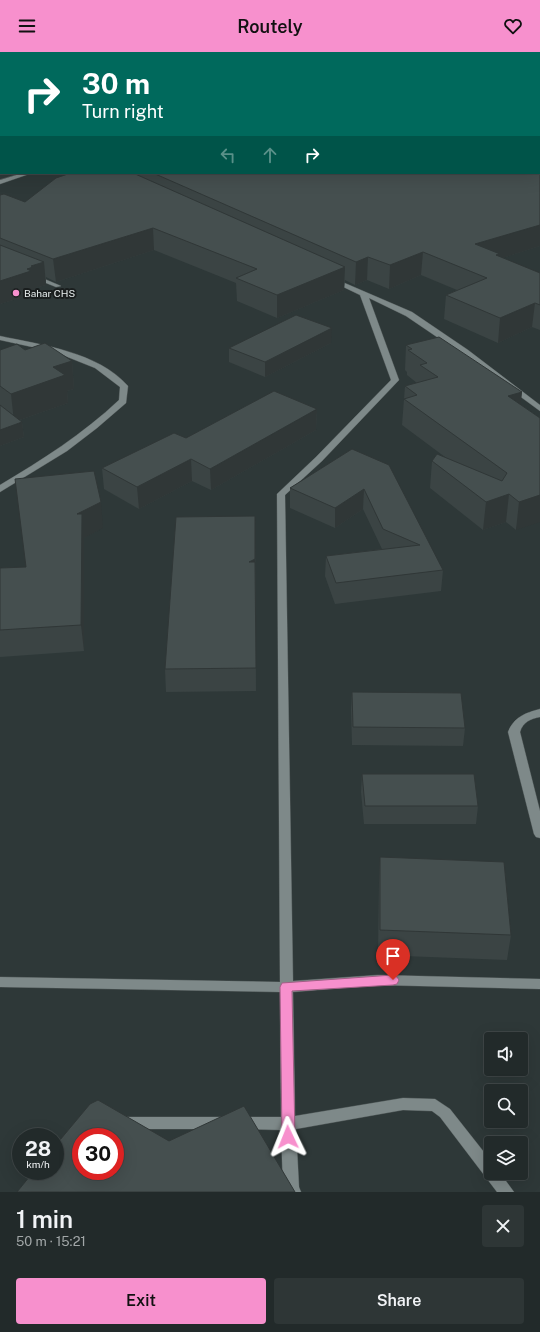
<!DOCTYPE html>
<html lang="en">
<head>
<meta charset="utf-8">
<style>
	:root { --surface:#222a2a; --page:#2e3636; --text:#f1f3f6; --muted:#a2a7a8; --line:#3f4647; --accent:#f790cd }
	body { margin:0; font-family:"Public Sans",sans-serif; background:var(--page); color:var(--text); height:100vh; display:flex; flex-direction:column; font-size:15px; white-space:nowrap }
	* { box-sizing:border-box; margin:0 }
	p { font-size:13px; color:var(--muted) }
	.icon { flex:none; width:22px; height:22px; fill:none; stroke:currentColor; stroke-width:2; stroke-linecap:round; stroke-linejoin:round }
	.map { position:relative; height:1140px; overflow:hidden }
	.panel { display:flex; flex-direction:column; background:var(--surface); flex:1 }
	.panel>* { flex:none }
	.guide { position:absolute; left:0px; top:0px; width:540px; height:122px; box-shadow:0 4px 16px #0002,0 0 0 1px var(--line); background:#00695c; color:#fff; overflow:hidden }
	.controls { position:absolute; left:484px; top:980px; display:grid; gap:8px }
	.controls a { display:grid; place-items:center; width:44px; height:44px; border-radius:4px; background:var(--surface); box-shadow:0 4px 16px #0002,0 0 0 1px var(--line); font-size:20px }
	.speed { position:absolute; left:12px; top:1076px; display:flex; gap:8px; font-size:20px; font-weight:700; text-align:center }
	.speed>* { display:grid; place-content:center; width:52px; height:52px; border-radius:50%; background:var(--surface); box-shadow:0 4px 16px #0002,0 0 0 1px var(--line); line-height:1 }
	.speed small { font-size:10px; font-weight:400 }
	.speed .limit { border:6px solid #d22; background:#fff; color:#111 }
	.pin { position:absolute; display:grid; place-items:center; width:34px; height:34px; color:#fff; margin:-41px -17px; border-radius:50% 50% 50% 0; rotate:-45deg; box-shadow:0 0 4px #0007 }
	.pin .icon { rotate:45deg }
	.me { position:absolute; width:44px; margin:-22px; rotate:358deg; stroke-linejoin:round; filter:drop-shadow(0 0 3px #0008) }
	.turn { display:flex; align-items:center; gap:14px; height:84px; padding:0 16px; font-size:18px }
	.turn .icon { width:52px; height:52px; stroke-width:2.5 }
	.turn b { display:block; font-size:28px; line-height:34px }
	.lanes { display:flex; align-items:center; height:38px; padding:0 16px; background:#0003; justify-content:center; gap:20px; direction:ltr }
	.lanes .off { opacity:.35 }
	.round { display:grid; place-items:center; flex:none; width:42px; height:42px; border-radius:4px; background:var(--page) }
	.summary { display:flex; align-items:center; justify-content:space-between; height:68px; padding:0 16px }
	h1 { font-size:24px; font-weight:600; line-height:30px }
	.primary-button { display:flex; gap:8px; margin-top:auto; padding:8px 16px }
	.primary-button a { flex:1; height:46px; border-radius:4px; background:var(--accent); color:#111; font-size:16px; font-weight:600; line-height:46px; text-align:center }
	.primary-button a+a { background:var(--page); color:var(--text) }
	header { display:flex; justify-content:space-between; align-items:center; height:52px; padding:0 16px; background:var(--accent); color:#111; font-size:18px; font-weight:600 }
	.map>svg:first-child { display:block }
</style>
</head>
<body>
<header><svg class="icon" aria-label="menu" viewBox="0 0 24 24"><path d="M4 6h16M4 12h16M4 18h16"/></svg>Routely<svg class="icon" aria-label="heart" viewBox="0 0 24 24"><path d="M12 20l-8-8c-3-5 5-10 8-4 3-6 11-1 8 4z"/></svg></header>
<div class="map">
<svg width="540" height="1140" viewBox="0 0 540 1140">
	<rect width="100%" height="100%" fill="#2e3838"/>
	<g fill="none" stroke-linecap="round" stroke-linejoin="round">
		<!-- lane casing -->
		<g stroke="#4d5555" stroke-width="1">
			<path id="lane" d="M0,75L1,76V80L0,79Z
				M0,98H1V102H0Z
				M31,223H35L61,234L56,235L31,225Z
				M0,284C42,293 98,300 128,334L126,351L97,376L67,399L0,440V433C42,408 83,382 119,348L120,335L95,316L55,300L0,288Z"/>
		</g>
		<!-- street casing -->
		<g stroke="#4d5555" stroke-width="1">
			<path id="street" d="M333,226L412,260L468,298L540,353V359L462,302L406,264L369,246L399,328L322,409L285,443L293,929L378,923L540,927V937L378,933L293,940L295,1064L403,1046L435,1047L450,1057L491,1109V1121H500L514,1140H497L440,1065L432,1059L403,1058L296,1077L299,1135L301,1140H285L283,1136L281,1078L241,1077L236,1076L234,1071L236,1066L241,1065H281L280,940L0,935V925L280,930L277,442L316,405L391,328L360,243L331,229L330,228Z
				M540,657V665C530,667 523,670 520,680L540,759V786L536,785L534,782L508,680C514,665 525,661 540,657Z
				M121,1065H221L226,1066L228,1071L226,1076L221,1077H121L116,1076L114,1071L116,1066Z"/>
		</g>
		<!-- secondary casing -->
		<g stroke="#4d5555" stroke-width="1">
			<path id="secondary" d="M539,6H540V8H539Z
				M0,114H1V118H0Z
				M23,121H32L0,132V128Z"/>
		</g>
		<!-- lane -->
		<use href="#lane" fill="#7e8989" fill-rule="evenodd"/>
		<!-- street -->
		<use href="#street" fill="#7e8989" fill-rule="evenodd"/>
		<!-- secondary -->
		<use href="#secondary" fill="#7e8989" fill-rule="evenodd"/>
	</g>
	<!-- wall -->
	<path fill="#3b4444" d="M0,0H422L418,1H1V12H0Z
		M540,41V194L502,206L540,221V278L532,275L498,291L444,267L446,243L457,238L421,223L389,237L367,228L355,233L345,228L344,238L277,266L237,249L236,231L154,198L56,230L46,225V233L35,236L36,238L33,239V242L0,252V143L25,150L71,121H539Z
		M331,291L265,325L229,310V296Z
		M406,293L522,340L520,352L540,366L516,478L506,470L483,478L430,436L432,409L445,405L402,373L405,334L417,331L407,323V320L405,318Z
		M0,298H25L72,309L74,337L67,339L68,351L20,368L22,370L24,385L0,394Z
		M317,357L316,378L211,438L192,429L139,457L104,437L102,416L186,386Z
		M352,397L443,518L441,539L335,552L325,524L326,504L382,497L363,457L335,476L290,456V436Z
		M255,464L256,639L166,640L165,617Z
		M103,476L84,486V599L0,605V516L26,515Z
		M352,640L465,676L463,694L352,693L351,657Z
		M362,722L478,754L476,772H364L361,740Z
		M380,805L511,883L507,908L378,903L379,830Z"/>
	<!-- shaded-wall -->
	<path fill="#303737" d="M0,0H39V1H1V12H0Z
		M355,0H422L418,1H351Z
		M540,173V194L499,207L475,192Z
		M153,176L154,198L56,230L53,207Z
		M423,200L421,223L389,237L390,213Z
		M368,205L367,228L355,233L356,210Z
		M44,210L46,233L35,236L36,238L33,239V242L0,252V229L27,217L31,214Z
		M345,215L344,238L277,266V243Z
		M535,251L532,275L498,291L500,266Z
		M332,276L331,291L265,325V310Z
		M72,309L74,337L67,339L68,351L14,370L11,342L53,315Z
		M522,340L519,366L508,344Z
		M317,357L316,378L211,438L210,417Z
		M22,370L24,385L0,394V378Z
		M191,407L192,429L139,457L137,435Z
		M364,437L363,457L335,476V456Z
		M509,442L506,470L483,478L486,450Z
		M540,443V470L516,478L519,450Z
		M101,450L103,476L84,486V599L81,573L77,462Z
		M255,507V529L249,510Z"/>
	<!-- building -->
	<path fill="#454f4f" stroke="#303737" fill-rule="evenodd" d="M68,0H355L351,1H70Z
		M540,41V173L475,192L500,202L496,203L540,221V253L535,251L500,266L446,243L487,226L423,200L390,213L368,205L356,210L153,121H539V41Z
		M71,121H133L345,215L277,243L236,226L257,217L153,176L53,207L0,186V143L4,142L25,150L56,126Z
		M0,193L44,210L31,214L33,215L27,217L31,219L0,229Z
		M296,263L332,276L265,310L229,296Z
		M439,285L522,340L508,344L540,366V443L519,450L509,442L486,450L432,409L437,402L502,429L507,421L404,347L417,343L405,334L438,325L420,313L427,311L408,298L412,297L406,293Z
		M45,291L72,309L53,315L65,323L11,342L0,334V298L17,292L25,298Z
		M274,339L317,357L210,417L191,407L137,435L102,416L174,381L186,386Z
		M0,353L22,370L0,378Z
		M352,397L389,413L443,518L336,531L326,504L420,493L383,477L364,437L335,456L290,436Z
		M94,419L101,450L77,462H82L81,573L0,578V516L26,515L15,427Z
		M255,464V507L249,510H255L256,616L165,617L176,465Z
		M352,640L461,641L465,676L353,675Z
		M362,722H474L478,754H365Z
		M380,805L504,810L511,883L380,878Z
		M98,1048L169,1089L244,1054L295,1140H17L34,1119H55V1094L90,1052ZM81,1085H115V1119H81Z"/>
	<!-- route -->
	<path fill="#f790cd" stroke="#a15e85" d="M393,923L397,925L399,928L397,932L393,933L292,939L295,1085L293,1089L288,1091L284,1089L282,1085L280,935L282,931Z"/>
	<!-- markers -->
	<circle fill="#f790cd" stroke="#1a1e1e" stroke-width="1.5" cx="16" cy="241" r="4"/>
	<g text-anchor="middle" stroke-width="4" stroke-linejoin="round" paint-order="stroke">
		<!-- far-poi labels -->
		<g font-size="10" fill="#e9efef" stroke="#1a1e1e" text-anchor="start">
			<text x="24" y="245">Bahar CHS</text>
		</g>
	</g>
</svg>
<div class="controls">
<a><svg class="icon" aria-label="sound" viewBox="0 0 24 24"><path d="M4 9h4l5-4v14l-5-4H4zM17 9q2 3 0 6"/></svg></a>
<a><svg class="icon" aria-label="search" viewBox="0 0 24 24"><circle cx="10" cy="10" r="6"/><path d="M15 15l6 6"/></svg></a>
<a><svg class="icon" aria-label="layers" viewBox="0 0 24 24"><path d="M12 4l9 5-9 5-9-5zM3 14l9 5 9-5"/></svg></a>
</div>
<div class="speed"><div>28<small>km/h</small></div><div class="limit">30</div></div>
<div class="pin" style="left:393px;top:928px;background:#d93025"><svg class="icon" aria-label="arrive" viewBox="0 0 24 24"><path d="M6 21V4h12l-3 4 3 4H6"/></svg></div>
<svg class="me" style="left:288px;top:1085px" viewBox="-20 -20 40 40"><path d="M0-17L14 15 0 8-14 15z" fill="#f790cd" stroke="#fff" stroke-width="4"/></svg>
<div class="guide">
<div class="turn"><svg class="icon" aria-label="right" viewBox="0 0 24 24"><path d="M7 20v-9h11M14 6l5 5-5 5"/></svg><div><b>30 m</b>Turn right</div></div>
<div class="lanes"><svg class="icon off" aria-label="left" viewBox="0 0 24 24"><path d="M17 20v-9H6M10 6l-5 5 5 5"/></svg><svg class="icon off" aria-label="ahead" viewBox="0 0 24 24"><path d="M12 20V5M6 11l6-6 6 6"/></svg><svg class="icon" aria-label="right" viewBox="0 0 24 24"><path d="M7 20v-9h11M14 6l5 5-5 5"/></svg></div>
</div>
</div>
<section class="panel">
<div class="summary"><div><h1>1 min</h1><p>50 m · 15:21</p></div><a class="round"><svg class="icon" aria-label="close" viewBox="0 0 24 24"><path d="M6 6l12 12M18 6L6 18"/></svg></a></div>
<div class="primary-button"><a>Exit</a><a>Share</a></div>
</section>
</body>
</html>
